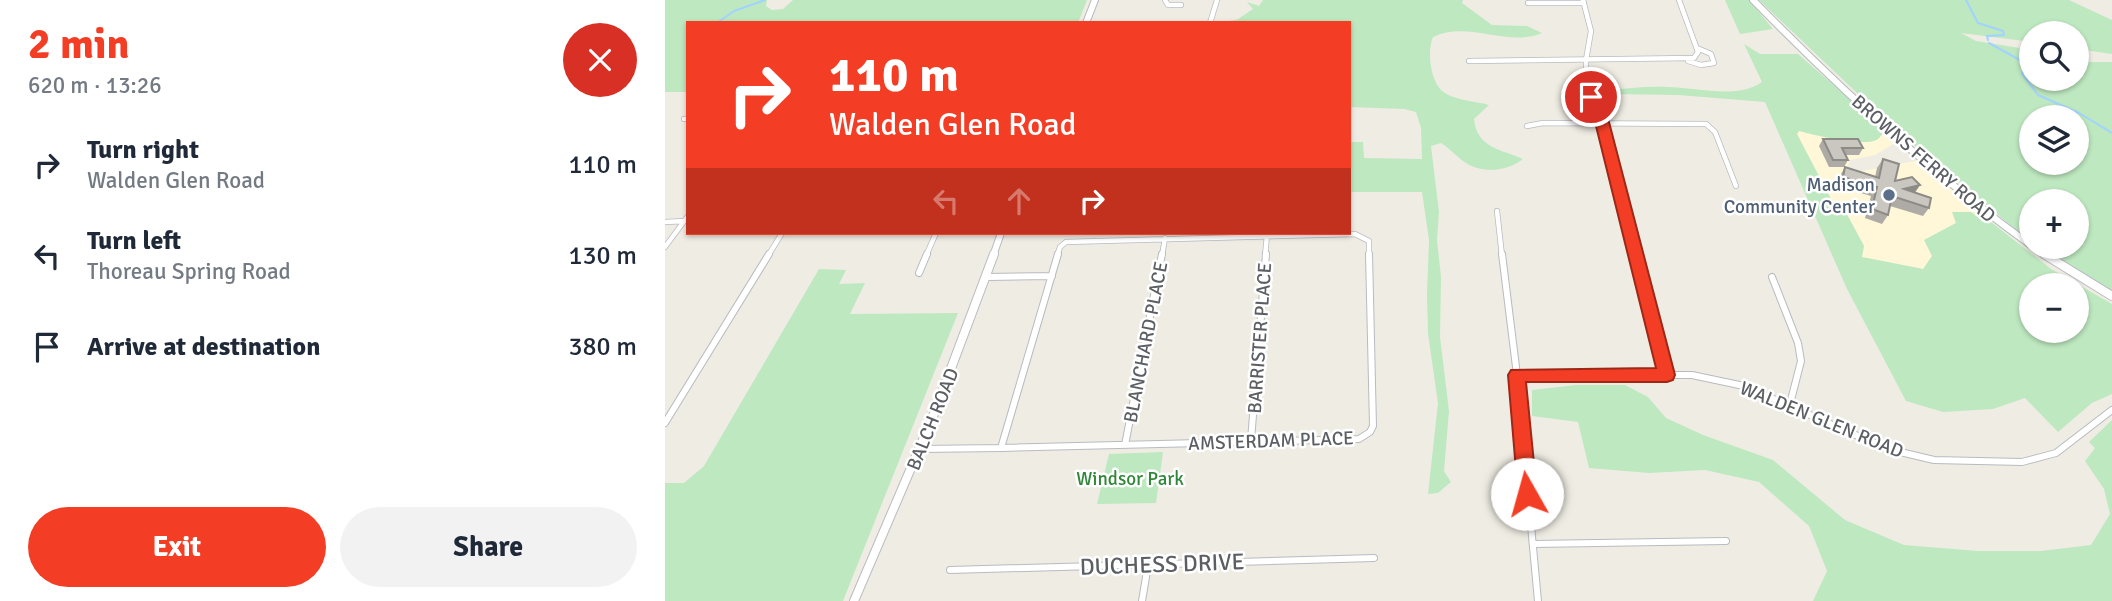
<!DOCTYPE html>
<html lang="en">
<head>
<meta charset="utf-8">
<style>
	:root { --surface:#fff; --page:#f2f2f3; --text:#1f2937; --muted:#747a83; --accent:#f33e25 }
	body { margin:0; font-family:Signika,sans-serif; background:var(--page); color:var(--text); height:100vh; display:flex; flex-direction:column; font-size:26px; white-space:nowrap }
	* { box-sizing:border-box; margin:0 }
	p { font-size:23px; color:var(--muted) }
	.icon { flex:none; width:38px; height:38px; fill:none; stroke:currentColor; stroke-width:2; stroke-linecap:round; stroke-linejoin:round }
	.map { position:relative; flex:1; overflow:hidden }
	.details { display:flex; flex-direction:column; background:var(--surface); width:665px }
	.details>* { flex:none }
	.hud { position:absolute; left:21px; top:21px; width:665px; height:214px; border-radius:0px; box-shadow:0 2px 5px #0004; background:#f33e25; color:#fff; overflow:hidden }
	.controls { position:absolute; left:1354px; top:21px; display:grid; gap:14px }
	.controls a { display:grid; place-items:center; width:70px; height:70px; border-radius:50%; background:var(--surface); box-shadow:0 2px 5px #0004; font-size:35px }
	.pin { position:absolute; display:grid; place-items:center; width:60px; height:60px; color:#fff; margin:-30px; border:4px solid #fff; border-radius:50%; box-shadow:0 2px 7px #0007 }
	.me { position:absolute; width:77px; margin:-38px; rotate:353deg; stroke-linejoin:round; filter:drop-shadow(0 0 5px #0008) }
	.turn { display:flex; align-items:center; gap:24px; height:147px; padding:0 28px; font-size:32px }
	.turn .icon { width:91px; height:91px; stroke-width:2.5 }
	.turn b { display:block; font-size:49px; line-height:60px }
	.lanes { display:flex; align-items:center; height:66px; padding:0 28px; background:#0003; justify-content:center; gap:35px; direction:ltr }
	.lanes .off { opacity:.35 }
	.round { display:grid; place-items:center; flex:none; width:74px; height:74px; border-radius:37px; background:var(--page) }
	.head { display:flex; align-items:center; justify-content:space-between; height:119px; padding:0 28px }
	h1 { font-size:42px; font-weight:700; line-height:52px; color:var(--accent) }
	.button { display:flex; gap:14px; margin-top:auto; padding:14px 28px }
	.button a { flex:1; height:80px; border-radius:42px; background:var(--accent); color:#fff; font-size:28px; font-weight:700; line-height:80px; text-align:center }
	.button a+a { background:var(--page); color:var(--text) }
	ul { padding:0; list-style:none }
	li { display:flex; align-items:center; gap:21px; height:91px; padding:0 28px }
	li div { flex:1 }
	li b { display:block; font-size:26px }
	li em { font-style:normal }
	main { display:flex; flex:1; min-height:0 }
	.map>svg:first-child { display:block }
</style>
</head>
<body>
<main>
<section class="details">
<div class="head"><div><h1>2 min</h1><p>620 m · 13:26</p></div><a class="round" style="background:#d93025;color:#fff"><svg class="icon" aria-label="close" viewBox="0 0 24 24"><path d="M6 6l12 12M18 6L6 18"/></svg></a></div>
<ul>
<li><svg class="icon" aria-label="right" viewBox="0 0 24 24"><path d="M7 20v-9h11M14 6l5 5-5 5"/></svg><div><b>Turn right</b><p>Walden Glen Road</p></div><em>110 m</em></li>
<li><svg class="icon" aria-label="left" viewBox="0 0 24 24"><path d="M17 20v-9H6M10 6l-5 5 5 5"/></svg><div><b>Turn left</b><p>Thoreau Spring Road</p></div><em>130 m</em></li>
<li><svg class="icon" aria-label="arrive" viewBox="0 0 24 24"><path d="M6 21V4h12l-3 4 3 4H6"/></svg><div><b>Arrive at destination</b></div><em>380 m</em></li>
</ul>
<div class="button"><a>Exit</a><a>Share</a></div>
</section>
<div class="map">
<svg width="1447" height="601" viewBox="0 0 1447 601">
	<rect width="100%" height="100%" fill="#efede3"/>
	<!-- commercial -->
	<path fill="#fff7d7" d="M1220,130L1233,141L1210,155L1185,160L1182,169L1193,172L1250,161L1254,158L1325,220L1320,222L1306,212L1288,213L1291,223L1260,240L1267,256L1259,269L1197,257L1199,245L1179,209L1167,201L1132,134L1134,131L1185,140Z"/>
	<!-- green -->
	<path fill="#bee8c0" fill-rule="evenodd" d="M0,0H102L101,6L107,10L118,9L128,0H422L413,23H23V92H0Z
		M598,0H798L797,3L827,25L862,26L877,33C842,48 804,20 768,37C762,51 765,78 776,90C786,100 810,101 824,105L809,119C812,148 835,149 858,159C842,172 815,174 798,161C790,155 785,149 776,143L766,146L774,212L772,240L776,277L775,337L784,411L779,471L786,482L773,493L763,494L773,403L763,334L762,295L764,240L757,192H684V142H698L699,158L757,159L756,128L751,112L739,109L684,107V23H557L573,19L588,9L582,2L594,6Z
		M1060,0H1084L1108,29L1075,34Z
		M1094,0H1404L1447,20V54L1412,49V33H1367V42L1296,33L1311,41L1367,50V79H1412V62H1447V292L1372,247H1412V201H1367V243L1231,130ZM1367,117H1412V163H1367Z
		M1079,44L1095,54H1133L1220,130C1217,133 1216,137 1213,139C1201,148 1149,135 1134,131L1132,134L1167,201L1179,209L1199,246L1197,257L1258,269L1267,256L1259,240L1291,223L1287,212H1306L1320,222H1326L1386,269L1447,304V394L1427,403L1393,432L1360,398L1328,409L1278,412L1241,401L1182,289L1100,102L1013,95L944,94L942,91C962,88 982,86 1002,87C1031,87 1072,100 1097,82ZM1367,285H1412V331H1367Z
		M154,269L181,270L174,284L200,283L185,314L293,313L178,601H0V483H19L39,466Z
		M911,385H960L983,397L1001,418L1038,435L1108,460L1180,520L1239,545L1313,551H1376L1426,545L1445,514L1439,489L1420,461L1430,448L1424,442L1447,420V601H1148L1162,571L1144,526L1094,482L1040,470L984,473L924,468L913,422L867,416V390Z
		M498,452L491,503L432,504L444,454Z"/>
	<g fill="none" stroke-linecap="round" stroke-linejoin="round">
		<!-- stream -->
		<path stroke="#a2d3ff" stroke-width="2" d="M1301,0L1313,23L1338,31L1339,35L1322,36L1323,40
			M52,23L69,11L100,0
			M1324,43L1362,64L1357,74L1373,95L1414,113L1447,133"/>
		<!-- minor-far1 casing -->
		<g stroke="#b8bbc0" stroke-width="6">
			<path id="minor-far1" d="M500,0L503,5H516
				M918,0L926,31L921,60V86L937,122L971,256
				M863,3H919
				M545,23L552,0
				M804,61L1029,58L1033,52L1014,0
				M1023,61L1036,65L1049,63L1046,54L1032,48
				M19,119H23
				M862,126L878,123L1041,124L1050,132L1071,186
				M832,211L837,256
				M0,222L20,221
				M0,247L23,216
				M103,256L117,233
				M261,256L271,233
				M392,256L395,247L401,242L690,234L704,241V256
				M497,256L500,238
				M600,256L602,235"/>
		</g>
		<!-- minor casing -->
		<g stroke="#b8bbc0" stroke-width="8">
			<path id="minor" d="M837,254L852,375L873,601
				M971,254L1002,375
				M254,273L262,254
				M322,277L387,276
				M1107,277L1133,343L1136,361L1125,404
				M852,375H1027L1079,386L1202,440L1231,451L1269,460L1357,462L1391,453L1447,410
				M0,423L104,254
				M586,440L601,254
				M460,445L497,254
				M336,448L393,254
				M336,448L694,439L705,432L708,426L704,254
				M255,449L336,448
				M868,544L1061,541
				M285,570L709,558
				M477,601L483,565"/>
		</g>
		<!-- tertiary-far1 casing -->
		<g stroke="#b8bbc0" stroke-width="8">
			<path id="tertiary-far1" d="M1088,0C1178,92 1275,182 1381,256
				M421,23L430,0
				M328,256L336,233"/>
		</g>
		<!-- tertiary casing -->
		<g stroke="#b8bbc0" stroke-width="10">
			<path id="tertiary" d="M1379,254L1447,296
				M189,601L267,419L329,254"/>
		</g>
		<!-- minor-far1 -->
		<use href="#minor-far1" stroke="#fff" stroke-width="4.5"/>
		<!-- minor -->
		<use href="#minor" stroke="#fff" stroke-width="6"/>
		<!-- tertiary-far1 -->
		<use href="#tertiary-far1" stroke="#fff" stroke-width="6"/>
		<!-- tertiary -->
		<use href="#tertiary" stroke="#fff" stroke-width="8"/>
	</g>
	<!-- wall -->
	<path fill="#aeaaa5" d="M1158,139L1198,148L1194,155H1180L1183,160L1179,167H1164L1154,146Z
		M1218,159L1230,181L1255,185L1250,193L1264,208L1258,216L1225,206L1223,215L1217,224L1200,218L1206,196L1172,186L1175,176L1180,167L1210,177L1212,168Z"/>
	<!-- shaded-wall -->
	<path fill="#8d8b86" d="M1255,185L1248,194L1232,198L1239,189Z"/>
	<!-- building -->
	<path fill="#cac6c0" stroke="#8d8b86" stroke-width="2" d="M1158,139H1193L1198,148H1177L1183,160H1168Z
		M1218,159L1234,164L1230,181L1247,177L1255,185L1239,189L1266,198L1264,208L1227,196L1223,215L1207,209L1212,187L1178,177L1180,167L1214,178Z"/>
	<!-- route -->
	<path fill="#f33e25" stroke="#9e2818" stroke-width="2" d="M926,93L932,97L944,122L1010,375L1008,380L1002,382H861L872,494L869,500L862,502L856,500L853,494L843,375L846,370L991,368L930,122L919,97Z"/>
	<!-- markers -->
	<circle fill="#5c6f8a" stroke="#fff" stroke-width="2.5" cx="1224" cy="195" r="7"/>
	<g text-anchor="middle" stroke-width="5" stroke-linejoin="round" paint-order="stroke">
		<!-- street labels -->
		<g font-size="19" fill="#5b5f64" stroke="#fff">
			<text transform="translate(1259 158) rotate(41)" y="7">BROWNS FERRY ROAD</text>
			<text transform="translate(594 338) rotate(-86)" y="7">BARRISTER PLACE</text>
			<text transform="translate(480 342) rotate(-79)" y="7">BLANCHARD PLACE</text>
			<text transform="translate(267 419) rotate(-68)" y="7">BALCH ROAD</text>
			<text transform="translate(1157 419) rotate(22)" y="7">WALDEN GLEN ROAD</text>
			<text transform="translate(606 440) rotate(-2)" y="7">AMSTERDAM PLACE</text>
		</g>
		<!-- service labels -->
		<g font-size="19" fill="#4e5e75" stroke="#fff" text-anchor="end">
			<text x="1210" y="191">Madison<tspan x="1210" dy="22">Community Center</tspan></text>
		</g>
		<!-- park labels -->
		<g font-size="19" fill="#308738" stroke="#fff">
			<text x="465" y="485">Windsor Park</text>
		</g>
		<!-- near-street labels -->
		<g font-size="23" fill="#5b5f64" stroke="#fff">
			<text transform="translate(497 564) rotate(-2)" y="8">DUCHESS DRIVE</text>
		</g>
	</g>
</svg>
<div class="controls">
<a><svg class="icon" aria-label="search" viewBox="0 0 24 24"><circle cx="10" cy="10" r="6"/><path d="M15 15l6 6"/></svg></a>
<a><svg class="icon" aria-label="layers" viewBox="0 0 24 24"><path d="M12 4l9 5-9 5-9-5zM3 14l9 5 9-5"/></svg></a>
<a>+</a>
<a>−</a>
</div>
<div class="pin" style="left:926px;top:97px;background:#d93025"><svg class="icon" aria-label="arrive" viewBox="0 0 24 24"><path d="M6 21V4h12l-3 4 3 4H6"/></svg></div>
<svg class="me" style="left:862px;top:494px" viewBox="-20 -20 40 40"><circle r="19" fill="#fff"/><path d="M0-13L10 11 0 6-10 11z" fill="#f33e25"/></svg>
<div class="hud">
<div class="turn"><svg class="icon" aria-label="right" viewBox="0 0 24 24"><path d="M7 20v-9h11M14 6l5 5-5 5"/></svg><div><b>110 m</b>Walden Glen Road</div></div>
<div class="lanes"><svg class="icon off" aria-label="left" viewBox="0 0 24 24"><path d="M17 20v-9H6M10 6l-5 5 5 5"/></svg><svg class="icon off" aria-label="ahead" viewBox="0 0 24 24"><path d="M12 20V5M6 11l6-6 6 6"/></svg><svg class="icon" aria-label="right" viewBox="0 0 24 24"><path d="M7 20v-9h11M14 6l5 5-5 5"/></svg></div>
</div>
</div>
</main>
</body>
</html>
